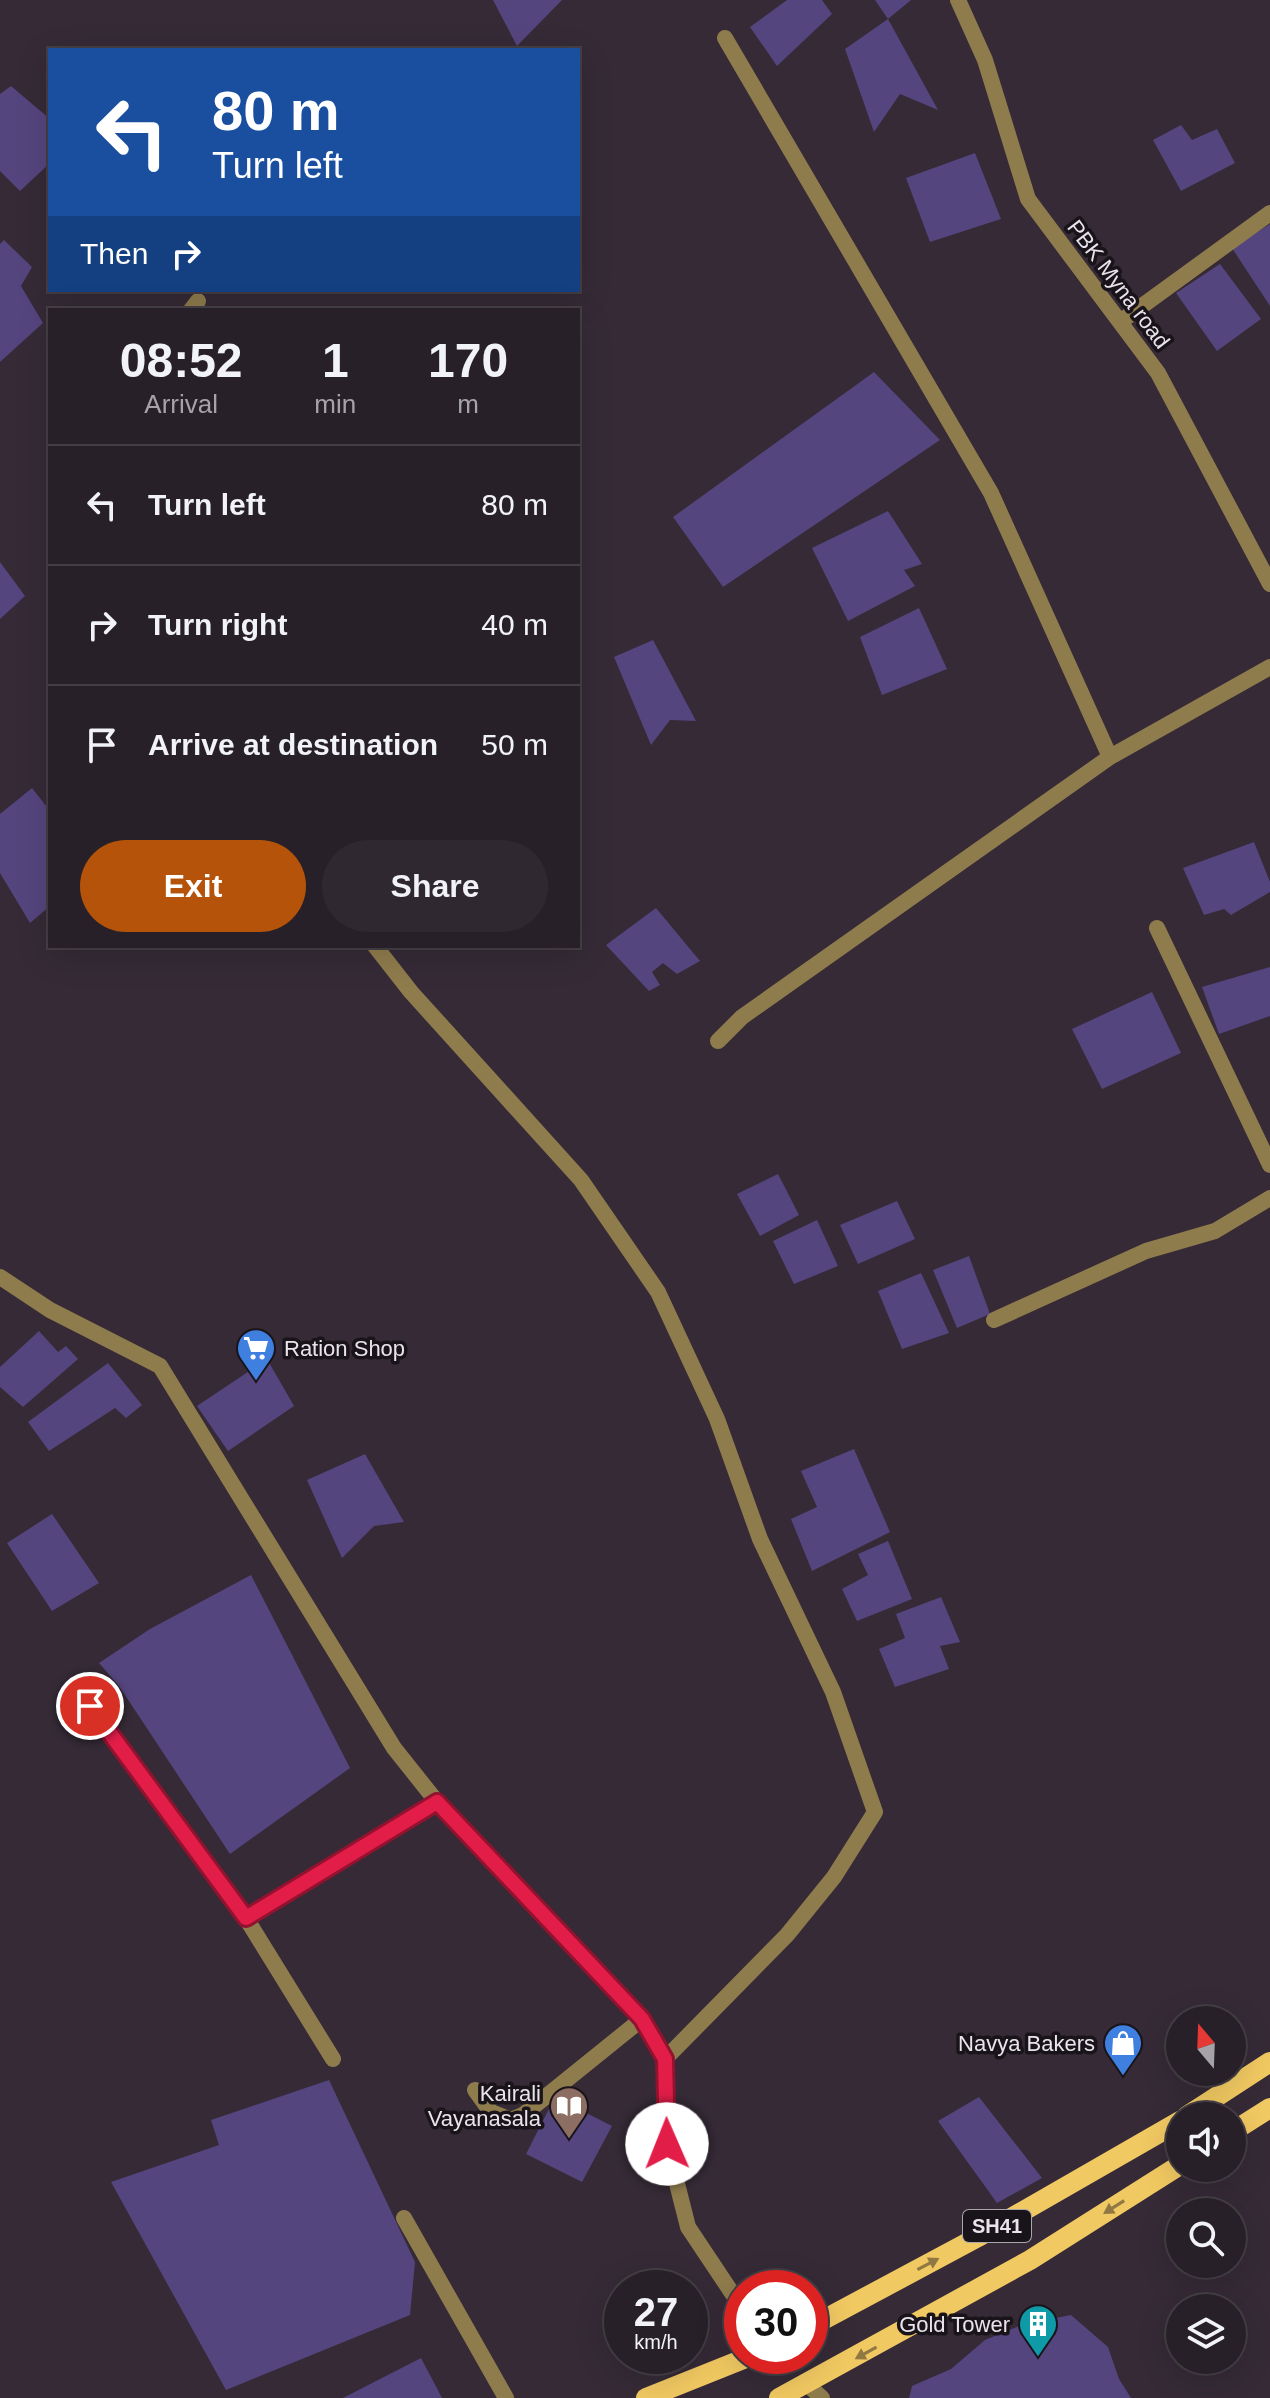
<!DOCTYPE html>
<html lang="en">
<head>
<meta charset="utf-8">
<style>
	:root { --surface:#282028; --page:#302830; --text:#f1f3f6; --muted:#a5a3a8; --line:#443e45; --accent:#b45309 }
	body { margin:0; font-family:Helvetica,sans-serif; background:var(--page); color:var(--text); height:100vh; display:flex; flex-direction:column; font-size:30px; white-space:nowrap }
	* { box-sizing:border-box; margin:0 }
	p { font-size:26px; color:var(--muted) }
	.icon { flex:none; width:44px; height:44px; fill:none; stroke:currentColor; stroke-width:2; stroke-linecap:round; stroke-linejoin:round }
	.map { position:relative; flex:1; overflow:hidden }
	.sheet { position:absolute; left:48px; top:308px; width:532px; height:640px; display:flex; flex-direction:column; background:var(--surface); border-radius:0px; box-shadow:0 8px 32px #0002,0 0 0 2px var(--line) }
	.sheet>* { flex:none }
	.top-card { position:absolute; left:48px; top:48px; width:532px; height:244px; border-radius:0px; box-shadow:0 8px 32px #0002,0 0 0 2px var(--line); background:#1a4fa0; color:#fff; overflow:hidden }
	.needle { width:52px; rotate:341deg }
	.tools { position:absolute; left:1166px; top:2006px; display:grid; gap:16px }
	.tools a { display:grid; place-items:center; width:80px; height:80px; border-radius:50%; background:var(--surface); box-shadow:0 8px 32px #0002,0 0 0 2px var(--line); font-size:40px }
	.speed { position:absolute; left:604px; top:2270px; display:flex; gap:16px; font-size:40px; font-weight:700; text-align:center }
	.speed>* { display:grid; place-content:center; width:104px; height:104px; border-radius:50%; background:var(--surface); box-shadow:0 8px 32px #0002,0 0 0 2px var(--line); line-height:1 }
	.speed small { font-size:20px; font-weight:400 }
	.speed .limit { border:12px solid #d22; background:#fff; color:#111 }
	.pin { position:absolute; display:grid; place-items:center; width:68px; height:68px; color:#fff; margin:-34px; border:4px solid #fff; border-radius:50%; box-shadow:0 2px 8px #0007 }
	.me { position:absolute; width:88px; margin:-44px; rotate:359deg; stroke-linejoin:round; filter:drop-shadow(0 0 6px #0008) }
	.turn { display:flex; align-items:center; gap:28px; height:168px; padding:0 32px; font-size:36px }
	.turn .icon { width:104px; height:104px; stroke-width:2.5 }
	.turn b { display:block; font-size:56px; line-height:68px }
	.then { display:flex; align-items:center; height:76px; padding:0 32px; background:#0003; gap:16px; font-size:30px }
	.eta { display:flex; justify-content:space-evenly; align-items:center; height:136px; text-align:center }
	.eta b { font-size:48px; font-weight:700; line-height:56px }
	.primary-button { display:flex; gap:16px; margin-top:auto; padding:16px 32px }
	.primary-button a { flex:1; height:92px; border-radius:48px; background:var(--accent); color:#fff; font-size:32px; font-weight:700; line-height:92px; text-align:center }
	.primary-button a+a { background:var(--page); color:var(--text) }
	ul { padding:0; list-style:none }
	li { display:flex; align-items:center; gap:24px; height:120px; padding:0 32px; border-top:2px solid var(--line) }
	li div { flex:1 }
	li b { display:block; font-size:30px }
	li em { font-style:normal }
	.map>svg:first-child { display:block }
</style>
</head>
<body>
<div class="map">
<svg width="1270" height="2398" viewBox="0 0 1270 2398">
	<rect width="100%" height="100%" fill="#352a36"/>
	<!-- building -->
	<path fill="#54457e" d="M493,0H562L517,46Z
		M787,0H822L832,14L777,66L750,27Z
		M875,0H911L888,19Z
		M888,19L938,110L900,94L874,132L845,49Z
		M11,86L50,119V163L20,191L0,171V94Z
		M1181,125L1192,140L1217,129L1235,163L1181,191L1153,140Z
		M975,153L1001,219L930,242L906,178Z
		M1270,224V306L1232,248Z
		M4,240L32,267L21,286L43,323L0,362V244Z
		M1220,264L1261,319L1217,351L1176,293Z
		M874,372L940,440L723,587L673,517Z
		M888,511L922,564L904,570L915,586L848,621L812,548Z
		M0,562L25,596L0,619Z
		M919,608L947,669L882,695L860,637Z
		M653,640L696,721L670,720L651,745L614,657Z
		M32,788L50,811V906L30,923L0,873V814Z
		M1254,842L1270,882V892L1231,915L1224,909L1204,915L1183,868Z
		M656,908L700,961L677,974L663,963L652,972L660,985L649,991L606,945Z
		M1270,967V1016L1219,1034L1202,987Z
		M1152,992L1181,1053L1102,1089L1072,1029Z
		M778,1174L799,1215L760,1236L737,1194Z
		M897,1201L915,1239L858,1264L840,1225Z
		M817,1220L838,1266L794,1284L773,1241Z
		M969,1256L990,1314L957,1328L933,1270Z
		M921,1273L949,1333L902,1349L878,1291Z
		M39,1331L58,1352L66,1346L78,1359L23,1407L0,1387V1367Z
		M267,1359L294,1406L228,1451L197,1406Z
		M108,1363L142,1405L126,1418L115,1408L49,1451L28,1422Z
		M854,1449L890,1532L812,1571L791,1519L817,1507L801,1471Z
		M365,1454L404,1522L374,1526L342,1558L307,1480Z
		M52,1514L99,1583L52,1611L7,1543Z
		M888,1541L912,1599L857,1621L842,1589L868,1575L858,1554Z
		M251,1575L350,1768L230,1854L119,1686L99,1663L150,1629Z
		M941,1597L960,1642L940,1646L949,1669L895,1687L879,1649L905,1638L896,1614Z
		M329,2080L415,2262L410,2315L226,2390L111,2182L219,2145L211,2120Z
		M555,2097L612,2126L582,2182L526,2154Z
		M979,2097L1042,2178L997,2203L938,2121Z
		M1071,2315L1108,2347L1119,2379L1131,2398H909L912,2386L951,2369L985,2340L1024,2324Z
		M421,2358L442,2398H343Z"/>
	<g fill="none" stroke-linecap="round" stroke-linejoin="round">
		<!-- minor -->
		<path stroke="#8f7c4d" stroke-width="16" d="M958,0L985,60L1028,199L1158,373L1270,584
			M725,38L991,493L1110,757
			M191,310L198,301
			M1120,322L1270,213
			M1157,928L1270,1165
			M375,946L411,992L581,1180L658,1292L717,1419L760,1539L833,1692L875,1812L834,1877L787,1935L665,2059
			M718,1041L742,1017L1110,757L1270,667
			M0,1277L50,1310L160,1366L394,1748L437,1802L642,2019L665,2059L667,2144L688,2227L742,2308
			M994,1320L1146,1251L1215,1231L1270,1198
			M90,1706L246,1918L333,2059
			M246,1918L437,1802
			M475,2090L491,2112L511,2120L523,2115L642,2019
			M404,2218L506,2398
			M808,2385L822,2398"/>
		<!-- primary -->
		<path stroke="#f1c962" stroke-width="20" d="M1187,2116L1270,2062
			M1232,2132L1270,2108
			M810,2327L978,2237L1180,2121
			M646,2398L751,2356
			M779,2398L1030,2260L1180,2165"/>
	</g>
	<!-- one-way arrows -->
	<defs><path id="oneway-solid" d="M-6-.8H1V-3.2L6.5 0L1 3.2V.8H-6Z" transform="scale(2)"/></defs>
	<g fill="#907842">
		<use href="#oneway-solid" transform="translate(1114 2207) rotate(148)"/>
		<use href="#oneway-solid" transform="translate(928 2264) rotate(-28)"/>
		<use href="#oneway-solid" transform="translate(866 2353) rotate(151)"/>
	</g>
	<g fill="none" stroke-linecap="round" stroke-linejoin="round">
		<!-- route casing -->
		<g stroke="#92132f" stroke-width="20">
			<path id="route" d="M90,1706L246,1918L437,1802L642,2019L665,2059L667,2144"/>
		</g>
		<!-- route -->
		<use href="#route" stroke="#e11d48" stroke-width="14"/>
	</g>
	<!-- icons -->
	<defs>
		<g id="supermarket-pin" transform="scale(2)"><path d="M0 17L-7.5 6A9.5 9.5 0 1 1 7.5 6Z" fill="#3f7fe0" stroke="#19141a"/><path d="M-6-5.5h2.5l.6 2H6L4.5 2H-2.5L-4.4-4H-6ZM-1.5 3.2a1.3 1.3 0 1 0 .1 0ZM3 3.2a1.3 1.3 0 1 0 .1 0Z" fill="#fff"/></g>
		<g id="shop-pin" transform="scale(2)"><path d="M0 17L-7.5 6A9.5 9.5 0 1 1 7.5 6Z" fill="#3f7fe0" stroke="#19141a"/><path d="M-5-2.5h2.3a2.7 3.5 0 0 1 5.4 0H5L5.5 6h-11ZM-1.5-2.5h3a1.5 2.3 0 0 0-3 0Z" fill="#fff"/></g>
		<g id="library-pin" transform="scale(2)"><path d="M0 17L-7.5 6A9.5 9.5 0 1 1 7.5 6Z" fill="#8d6e63" stroke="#19141a"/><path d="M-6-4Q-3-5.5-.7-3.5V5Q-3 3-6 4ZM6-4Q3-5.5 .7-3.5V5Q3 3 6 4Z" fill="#fff"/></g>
		<g id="building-pin" transform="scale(2)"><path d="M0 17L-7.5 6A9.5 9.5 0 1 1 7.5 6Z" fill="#0f9aa8" stroke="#19141a"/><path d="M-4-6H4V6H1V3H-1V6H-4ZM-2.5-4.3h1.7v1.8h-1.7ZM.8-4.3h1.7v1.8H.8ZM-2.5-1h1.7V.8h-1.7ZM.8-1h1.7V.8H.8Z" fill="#fff"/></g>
	</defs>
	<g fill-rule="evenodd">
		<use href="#supermarket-pin" x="256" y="1348"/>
		<use href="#shop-pin" x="1123" y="2043"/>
		<use href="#library-pin" x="569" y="2106"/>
		<use href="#building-pin" x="1038" y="2324"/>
	</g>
	<g text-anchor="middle" stroke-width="7" stroke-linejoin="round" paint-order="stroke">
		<!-- shield labels -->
		<rect fill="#19141a" stroke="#aba5ac" stroke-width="2" x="963" y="2210" width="68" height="32" rx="6"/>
		<g font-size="20" font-weight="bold" fill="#eae3eb">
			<text x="997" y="2233">SH41</text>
		</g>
		<!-- street labels -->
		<g font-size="22" fill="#eae3eb" stroke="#19141a">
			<text transform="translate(1119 284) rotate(53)" y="8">PBK Myna road</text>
		</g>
		<!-- poi labels -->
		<g font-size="22" fill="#eae3eb" stroke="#19141a" text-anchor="end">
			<text x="284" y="1356" text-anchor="start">Ration Shop</text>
			<text x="1095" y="2051">Navya Bakers</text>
			<text x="541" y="2101">Kairali<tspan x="541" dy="25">Vayanasala</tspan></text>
			<text x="1010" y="2332">Gold Tower</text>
		</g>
	</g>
</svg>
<div class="tools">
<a><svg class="needle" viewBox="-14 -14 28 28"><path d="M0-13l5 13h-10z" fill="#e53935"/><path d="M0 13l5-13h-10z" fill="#a5a3a8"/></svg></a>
<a><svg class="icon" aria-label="sound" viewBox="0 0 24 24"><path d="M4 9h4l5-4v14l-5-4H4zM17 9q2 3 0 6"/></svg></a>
<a><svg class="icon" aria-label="search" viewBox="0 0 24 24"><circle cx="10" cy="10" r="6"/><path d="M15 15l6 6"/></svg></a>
<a><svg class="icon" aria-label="layers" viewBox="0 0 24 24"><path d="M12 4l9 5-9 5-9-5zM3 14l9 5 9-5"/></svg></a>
</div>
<div class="speed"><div>27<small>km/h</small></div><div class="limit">30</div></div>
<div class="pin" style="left:90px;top:1706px;background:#d93025"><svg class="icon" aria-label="arrive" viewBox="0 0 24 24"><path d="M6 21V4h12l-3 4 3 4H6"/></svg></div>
<svg class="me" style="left:667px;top:2144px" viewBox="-20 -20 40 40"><circle r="19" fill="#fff"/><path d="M0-13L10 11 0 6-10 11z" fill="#e11d48"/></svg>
<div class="top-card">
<div class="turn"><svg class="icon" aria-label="left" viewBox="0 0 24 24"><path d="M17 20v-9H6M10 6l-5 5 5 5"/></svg><div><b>80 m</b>Turn left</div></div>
<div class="then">Then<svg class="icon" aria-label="right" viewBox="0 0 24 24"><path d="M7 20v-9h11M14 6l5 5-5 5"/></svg></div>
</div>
<section class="sheet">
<div class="eta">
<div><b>08:52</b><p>Arrival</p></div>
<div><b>1</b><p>min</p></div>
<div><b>170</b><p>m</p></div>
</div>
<ul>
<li><svg class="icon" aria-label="left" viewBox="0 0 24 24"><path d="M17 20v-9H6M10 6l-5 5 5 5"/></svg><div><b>Turn left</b></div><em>80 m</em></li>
<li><svg class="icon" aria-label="right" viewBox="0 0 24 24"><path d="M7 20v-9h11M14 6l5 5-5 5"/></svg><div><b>Turn right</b></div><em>40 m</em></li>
<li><svg class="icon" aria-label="arrive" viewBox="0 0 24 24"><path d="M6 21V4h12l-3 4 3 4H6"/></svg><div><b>Arrive at destination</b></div><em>50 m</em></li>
</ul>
<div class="primary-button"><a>Exit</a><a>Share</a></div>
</section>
</div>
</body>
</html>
